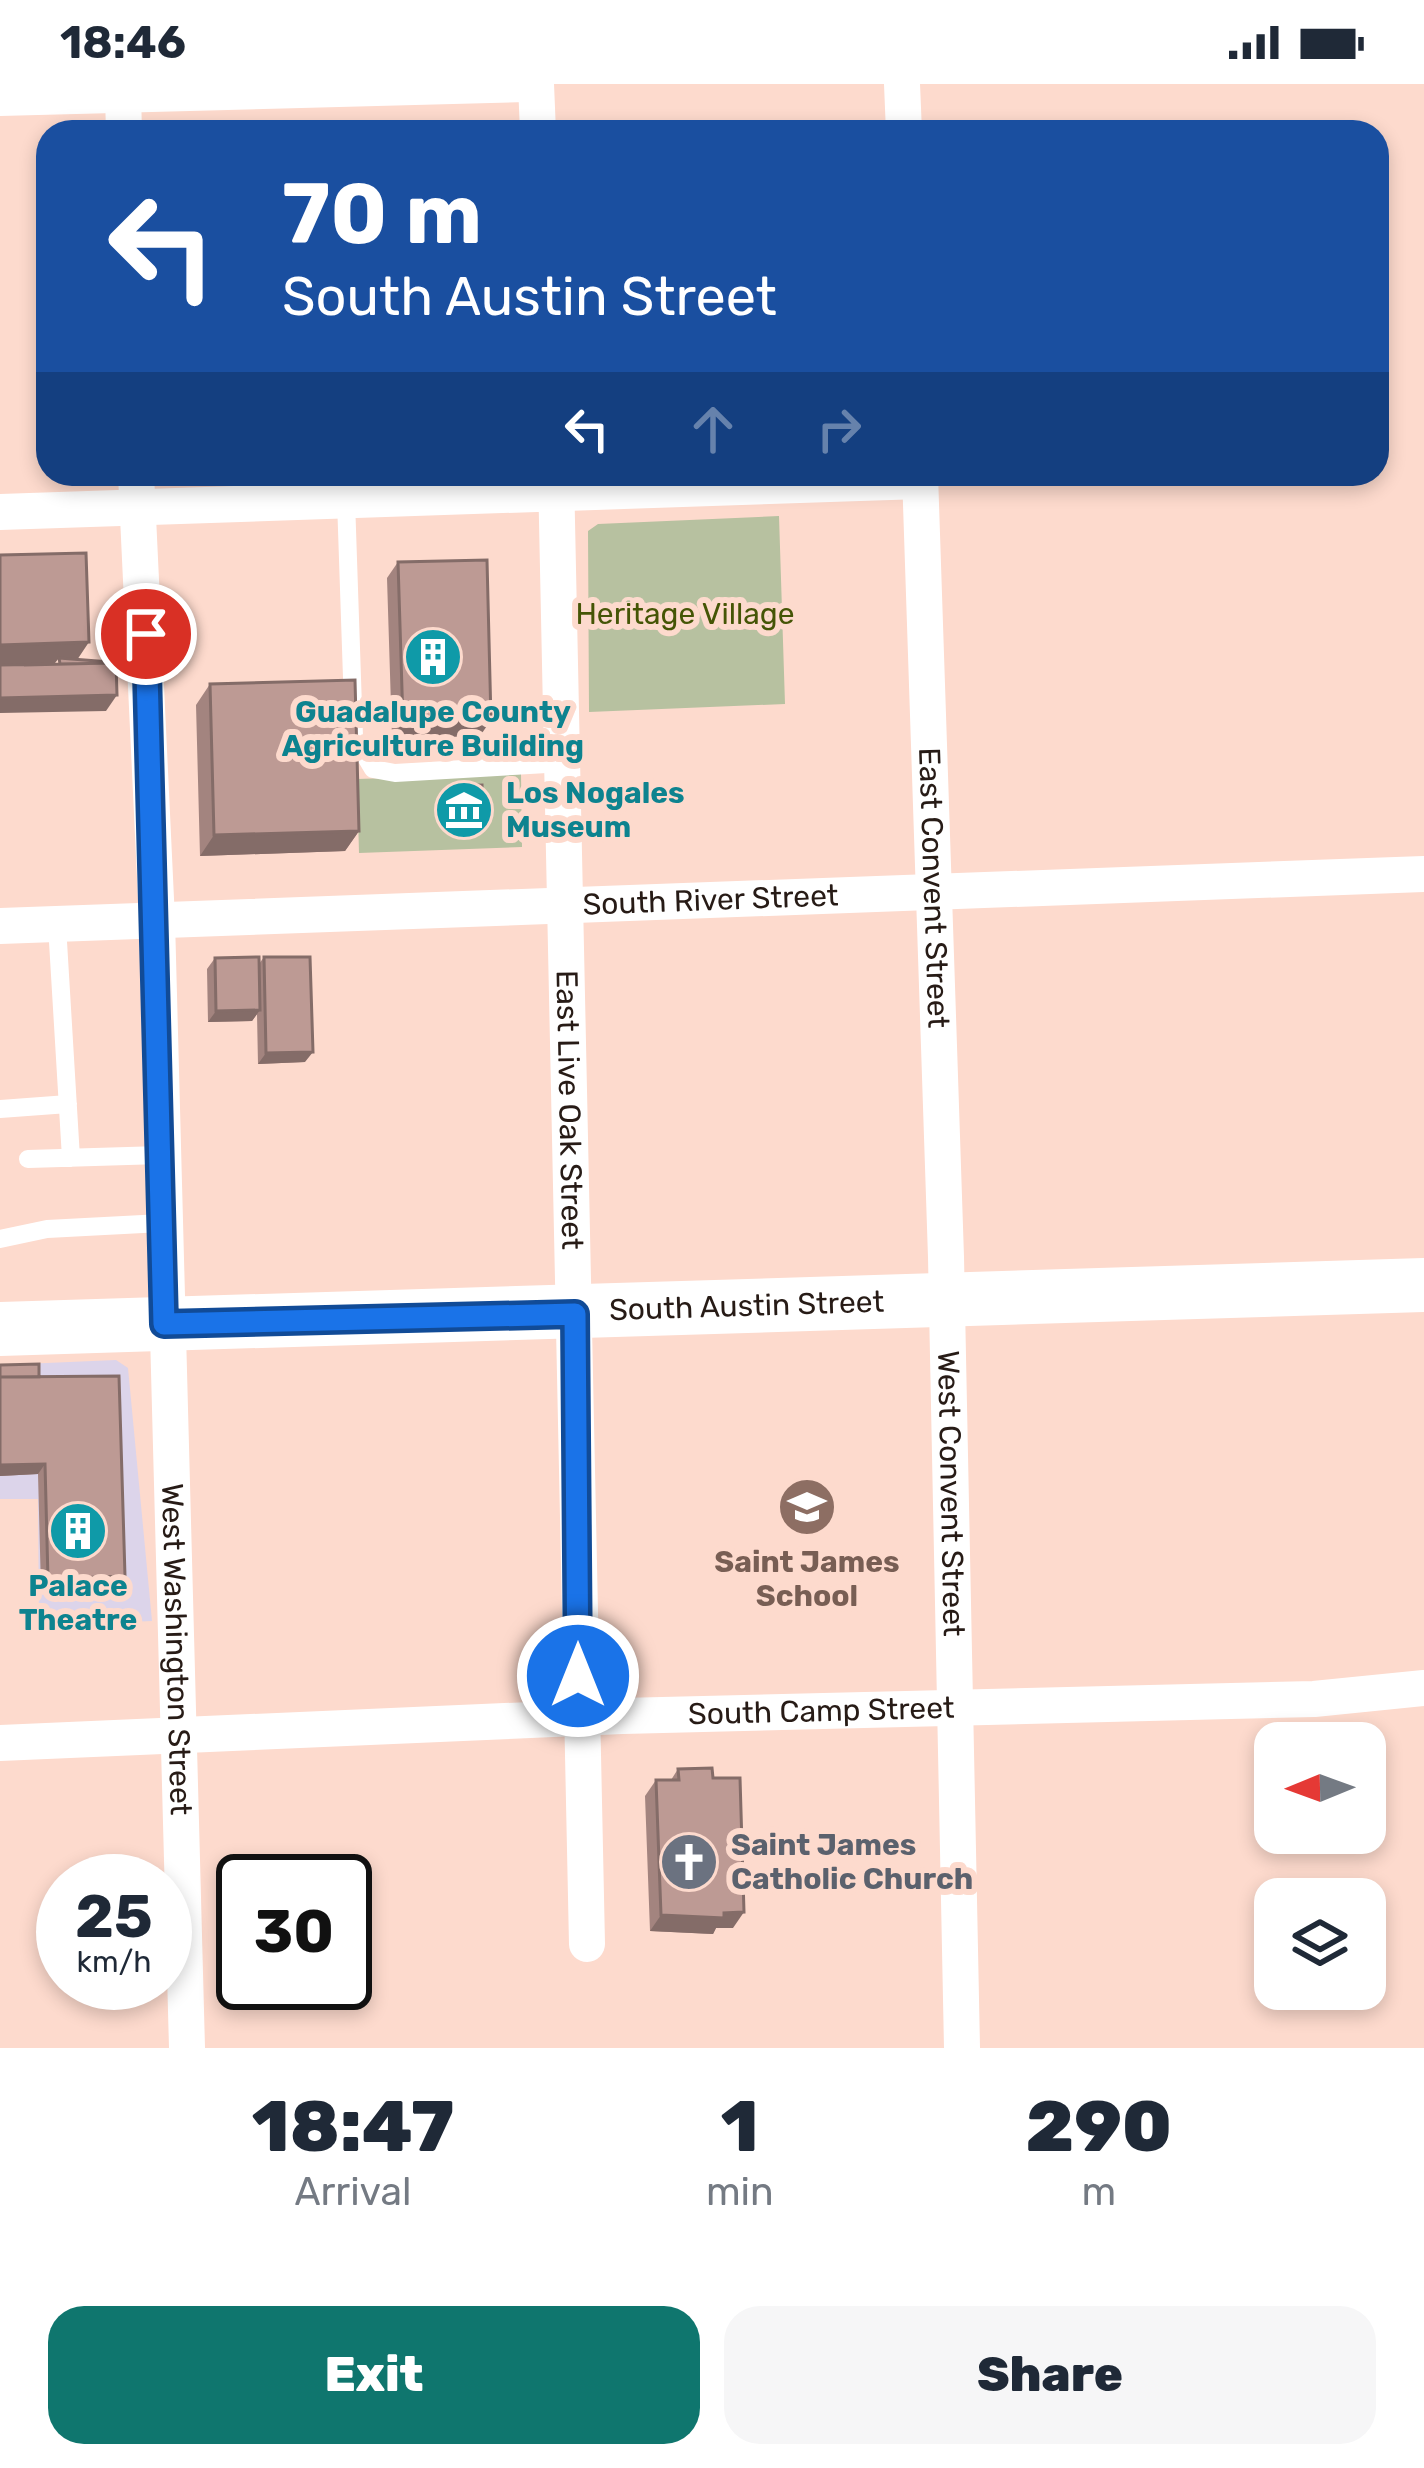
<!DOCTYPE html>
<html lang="en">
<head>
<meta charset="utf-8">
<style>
	:root { --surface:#fff; --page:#f6f6f7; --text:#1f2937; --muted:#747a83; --accent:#0f766e }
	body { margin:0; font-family:Rubik,sans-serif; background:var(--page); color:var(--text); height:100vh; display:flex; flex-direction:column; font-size:45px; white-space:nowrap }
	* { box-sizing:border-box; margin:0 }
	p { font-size:39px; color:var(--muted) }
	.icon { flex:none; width:66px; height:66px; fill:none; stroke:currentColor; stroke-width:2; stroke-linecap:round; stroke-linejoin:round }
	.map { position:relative; height:1964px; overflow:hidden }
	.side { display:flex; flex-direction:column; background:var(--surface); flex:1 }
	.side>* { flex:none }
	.top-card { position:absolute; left:36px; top:36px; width:1353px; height:366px; border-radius:36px; box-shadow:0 6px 18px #0003; background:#1a4fa0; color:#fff; overflow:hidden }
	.needle { width:78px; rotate:269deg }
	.fabs { position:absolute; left:1254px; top:1638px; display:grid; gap:24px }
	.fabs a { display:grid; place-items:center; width:132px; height:132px; border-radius:24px; background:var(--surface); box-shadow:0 6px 18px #0003; font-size:60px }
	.speed { position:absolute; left:36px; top:1770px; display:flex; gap:24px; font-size:60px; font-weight:700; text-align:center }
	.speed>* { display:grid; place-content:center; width:156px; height:156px; border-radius:50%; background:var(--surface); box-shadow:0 6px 18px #0003; line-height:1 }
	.speed small { font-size:30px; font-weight:400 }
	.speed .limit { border:6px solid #111; border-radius:18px; background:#fff; color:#111 }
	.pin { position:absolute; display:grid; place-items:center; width:102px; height:102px; color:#fff; margin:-51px; border:6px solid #fff; border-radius:50%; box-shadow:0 3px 12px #0007 }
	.me { position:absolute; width:132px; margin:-66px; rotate:0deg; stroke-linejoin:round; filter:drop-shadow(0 0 9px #0008) }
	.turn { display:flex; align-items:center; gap:42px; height:252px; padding:0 48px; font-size:54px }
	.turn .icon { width:156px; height:156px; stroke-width:2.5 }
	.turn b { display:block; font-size:84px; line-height:102px }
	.lanes { display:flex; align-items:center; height:114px; padding:0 48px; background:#0003; justify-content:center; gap:60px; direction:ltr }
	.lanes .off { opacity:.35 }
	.eta { display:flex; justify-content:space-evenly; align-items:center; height:204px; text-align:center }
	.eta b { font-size:72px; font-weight:800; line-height:84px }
	.button { display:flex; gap:24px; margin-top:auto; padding:24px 48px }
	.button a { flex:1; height:138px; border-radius:36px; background:var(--accent); color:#fff; font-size:48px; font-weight:800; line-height:138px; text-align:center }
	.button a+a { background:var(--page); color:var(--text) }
	.status { display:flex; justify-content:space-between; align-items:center; height:84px; padding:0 60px; background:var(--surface); direction:ltr }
	.status svg { height:33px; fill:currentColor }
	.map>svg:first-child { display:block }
</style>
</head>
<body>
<div class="status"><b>18:46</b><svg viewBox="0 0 49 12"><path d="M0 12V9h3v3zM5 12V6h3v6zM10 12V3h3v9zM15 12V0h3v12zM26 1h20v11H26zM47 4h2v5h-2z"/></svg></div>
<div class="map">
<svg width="1424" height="1964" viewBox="0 0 1424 1964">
	<rect width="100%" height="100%" fill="#fddacd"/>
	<!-- commercial -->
	<path fill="#dcd4ea" d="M116,1276L128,1284L152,1537L39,1542L38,1415H0V1281Z"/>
	<!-- green -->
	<path fill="#b7c1a0" d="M779,432L785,620L589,628L588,447L598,440Z
		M521,690L522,763L359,769L357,695Z"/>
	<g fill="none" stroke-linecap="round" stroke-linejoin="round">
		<!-- lane -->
		<path stroke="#fff" stroke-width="18" d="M346,416L354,653L373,685L395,689L564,679
			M57,841L71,1074
			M0,1025L68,1020
			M28,1075L161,1071
			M0,1155L47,1145L162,1139"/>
		<!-- street -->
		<g stroke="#fff" stroke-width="36">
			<path d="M536,0L538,48"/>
			<path d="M902,0L904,48"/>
			<path d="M123,11L124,48"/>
			<path d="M0,14L526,0"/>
			<path id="s1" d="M136,390L157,836L187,1964"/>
			<path id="s2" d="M556,390L587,1860"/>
			<path id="s3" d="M920,390L946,1173L962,1964"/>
			<path d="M0,428L921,397"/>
			<path id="s4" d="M0,842L1424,790"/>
			<path id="s5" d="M0,1659L622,1632L1314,1615L1424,1604"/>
		</g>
		<!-- secondary -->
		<path stroke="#fff" stroke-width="54" id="s6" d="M0,1245L1424,1201"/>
	</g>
	<!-- wall -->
	<path fill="#a3847f" d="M398,478L480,652L392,654L387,494Z
		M210,600L359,747L345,767L200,772L196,621Z
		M452,702L483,740L479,746H450L448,707Z
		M264,873L305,978L258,980L257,930L252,937L208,938L207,885L215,874L259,880Z
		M0,1281L39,1293L125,1492L118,1503L41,1505L38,1390L0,1392Z
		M678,1685L733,1844H716L713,1850L650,1847L645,1712L656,1696H671Z"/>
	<!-- shaded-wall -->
	<path fill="#846c68" d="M89,558L75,579L59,574L55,579L0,581V561Z
		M117,611L106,627L0,629V614Z
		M491,636L480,652L392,654L403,638Z
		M483,740L479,746H450L453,741Z
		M359,747L345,767L200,772L214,751Z
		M260,926L252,937L208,938L216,927Z
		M313,968L305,978L258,980L266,969Z
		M45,1380L38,1390L0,1392V1381Z
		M125,1492L118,1503L41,1505L48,1495Z
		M744,1828L733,1844H716L713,1850L650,1847L661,1831Z"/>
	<!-- building -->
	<path fill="#bd9a94" stroke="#846c68" stroke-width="3" d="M86,469L89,558L0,561V471Z
		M487,476L491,636L403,638L398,478Z
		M59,574L109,578V579L24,581L60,580Z
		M116,579L117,611L0,614V581Z
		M355,596L359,747L214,751L210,600Z
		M482,701L483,740L453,741L452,702Z
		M259,873L260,926L216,927L215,874Z
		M264,873H310L313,968L266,969Z
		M39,1280V1293H0V1281Z
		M119,1292L125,1492L48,1495L45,1380L0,1381V1293Z
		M712,1684L713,1694H740L744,1828L724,1829V1834L661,1831L656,1696H679L678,1685Z"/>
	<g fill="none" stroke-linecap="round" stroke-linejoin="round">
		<!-- route casing -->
		<g stroke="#114b97" stroke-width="30">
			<path id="route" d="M146,550L164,1240L575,1230L578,1592"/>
		</g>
		<!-- route -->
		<use href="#route" stroke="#1a73e8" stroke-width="21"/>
	</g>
	<!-- icons -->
	<defs>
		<g id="building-disc" transform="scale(3)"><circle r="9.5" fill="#0f9aa8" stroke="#fddacd"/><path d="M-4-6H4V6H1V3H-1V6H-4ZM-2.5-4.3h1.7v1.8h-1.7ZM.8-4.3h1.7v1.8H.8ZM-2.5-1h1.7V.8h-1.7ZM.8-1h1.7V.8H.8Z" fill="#fff"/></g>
		<g id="museum-disc" transform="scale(3)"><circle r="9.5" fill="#0f9aa8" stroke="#fddacd"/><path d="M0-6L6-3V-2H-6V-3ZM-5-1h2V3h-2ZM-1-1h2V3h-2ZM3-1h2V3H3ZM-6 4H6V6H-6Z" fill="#fff"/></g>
		<g id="school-disc" transform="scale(3)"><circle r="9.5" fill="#8d6e63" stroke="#fddacd"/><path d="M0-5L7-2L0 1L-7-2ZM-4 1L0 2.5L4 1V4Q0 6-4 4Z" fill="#fff"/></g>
		<g id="church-disc" transform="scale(3)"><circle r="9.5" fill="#6b7280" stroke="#fddacd"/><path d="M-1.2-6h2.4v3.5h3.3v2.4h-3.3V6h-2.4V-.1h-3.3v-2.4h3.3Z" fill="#fff"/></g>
	</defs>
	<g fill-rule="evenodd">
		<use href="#building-disc" x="433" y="573"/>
		<use href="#museum-disc" x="464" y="726"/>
		<use href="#school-disc" x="807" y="1423"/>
		<use href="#building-disc" x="78" y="1447"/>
		<use href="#church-disc" x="689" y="1778"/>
	</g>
	<g text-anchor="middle" stroke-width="12" stroke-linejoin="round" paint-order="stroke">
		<!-- park labels -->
		<g font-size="30" fill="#455506" stroke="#fddacd">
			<text x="685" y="540">Heritage Village</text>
		</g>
		<!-- culture labels -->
		<g font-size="30" font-weight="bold" fill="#0d838f" stroke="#fddacd">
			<text x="433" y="638">Guadalupe County<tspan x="433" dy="34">Agriculture Building</tspan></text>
			<text x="506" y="719" text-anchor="start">Los Nogales<tspan x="506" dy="34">Museum</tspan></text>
			<text x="78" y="1512">Palace<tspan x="78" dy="34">Theatre</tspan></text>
		</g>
		<!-- street labels -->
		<g font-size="30" fill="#271b16" stroke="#fddacd">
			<text dy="10" stroke="none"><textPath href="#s3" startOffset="414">East Convent Street</textPath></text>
			<text dy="10" stroke="none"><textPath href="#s4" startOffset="711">South River Street</textPath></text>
			<text dy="10" stroke="none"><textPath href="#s2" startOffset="636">East Live Oak Street</textPath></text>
			<text dy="10" stroke="none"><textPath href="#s6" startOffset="747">South Austin Street</textPath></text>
			<text dy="10" stroke="none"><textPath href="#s3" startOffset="1020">West Convent Street</textPath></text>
			<text dy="10" stroke="none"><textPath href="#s1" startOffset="1176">West Washington Street</textPath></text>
			<text dy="10" stroke="none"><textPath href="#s5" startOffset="822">South Camp Street</textPath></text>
		</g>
		<!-- education labels -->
		<g font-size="30" font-weight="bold" fill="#785e54" stroke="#fddacd">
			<text x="807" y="1488">Saint James<tspan x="807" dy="34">School</tspan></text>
		</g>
		<!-- worship labels -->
		<g font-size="30" font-weight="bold" fill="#5b616d" stroke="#fddacd" text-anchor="start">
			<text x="731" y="1771">Saint James<tspan x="731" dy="34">Catholic Church</tspan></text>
		</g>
	</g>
</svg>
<div class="fabs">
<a><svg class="needle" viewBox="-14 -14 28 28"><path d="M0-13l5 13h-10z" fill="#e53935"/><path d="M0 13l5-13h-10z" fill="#747a83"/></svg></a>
<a><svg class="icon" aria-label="layers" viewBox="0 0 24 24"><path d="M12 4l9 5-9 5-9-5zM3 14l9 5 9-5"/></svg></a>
</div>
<div class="speed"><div>25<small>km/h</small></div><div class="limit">30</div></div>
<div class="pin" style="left:146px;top:550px;background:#d93025"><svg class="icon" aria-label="arrive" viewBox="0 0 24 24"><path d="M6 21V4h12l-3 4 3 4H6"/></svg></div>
<svg class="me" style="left:578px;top:1592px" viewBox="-20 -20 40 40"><circle r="17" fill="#1a73e8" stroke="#fff" stroke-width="3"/><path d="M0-11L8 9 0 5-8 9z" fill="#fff"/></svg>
<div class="top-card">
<div class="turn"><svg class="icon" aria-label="left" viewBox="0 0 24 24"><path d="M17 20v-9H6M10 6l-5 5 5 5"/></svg><div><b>70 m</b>South Austin Street</div></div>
<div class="lanes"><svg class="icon" aria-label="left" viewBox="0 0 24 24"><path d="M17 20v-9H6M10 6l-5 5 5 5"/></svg><svg class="icon off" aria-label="ahead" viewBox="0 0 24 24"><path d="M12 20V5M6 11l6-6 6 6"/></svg><svg class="icon off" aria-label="right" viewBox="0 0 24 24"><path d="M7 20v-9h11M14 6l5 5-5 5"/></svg></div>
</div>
</div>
<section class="side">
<div class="eta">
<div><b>18:47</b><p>Arrival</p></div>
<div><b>1</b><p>min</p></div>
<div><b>290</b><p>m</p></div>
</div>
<div class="button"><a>Exit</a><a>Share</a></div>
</section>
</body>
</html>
